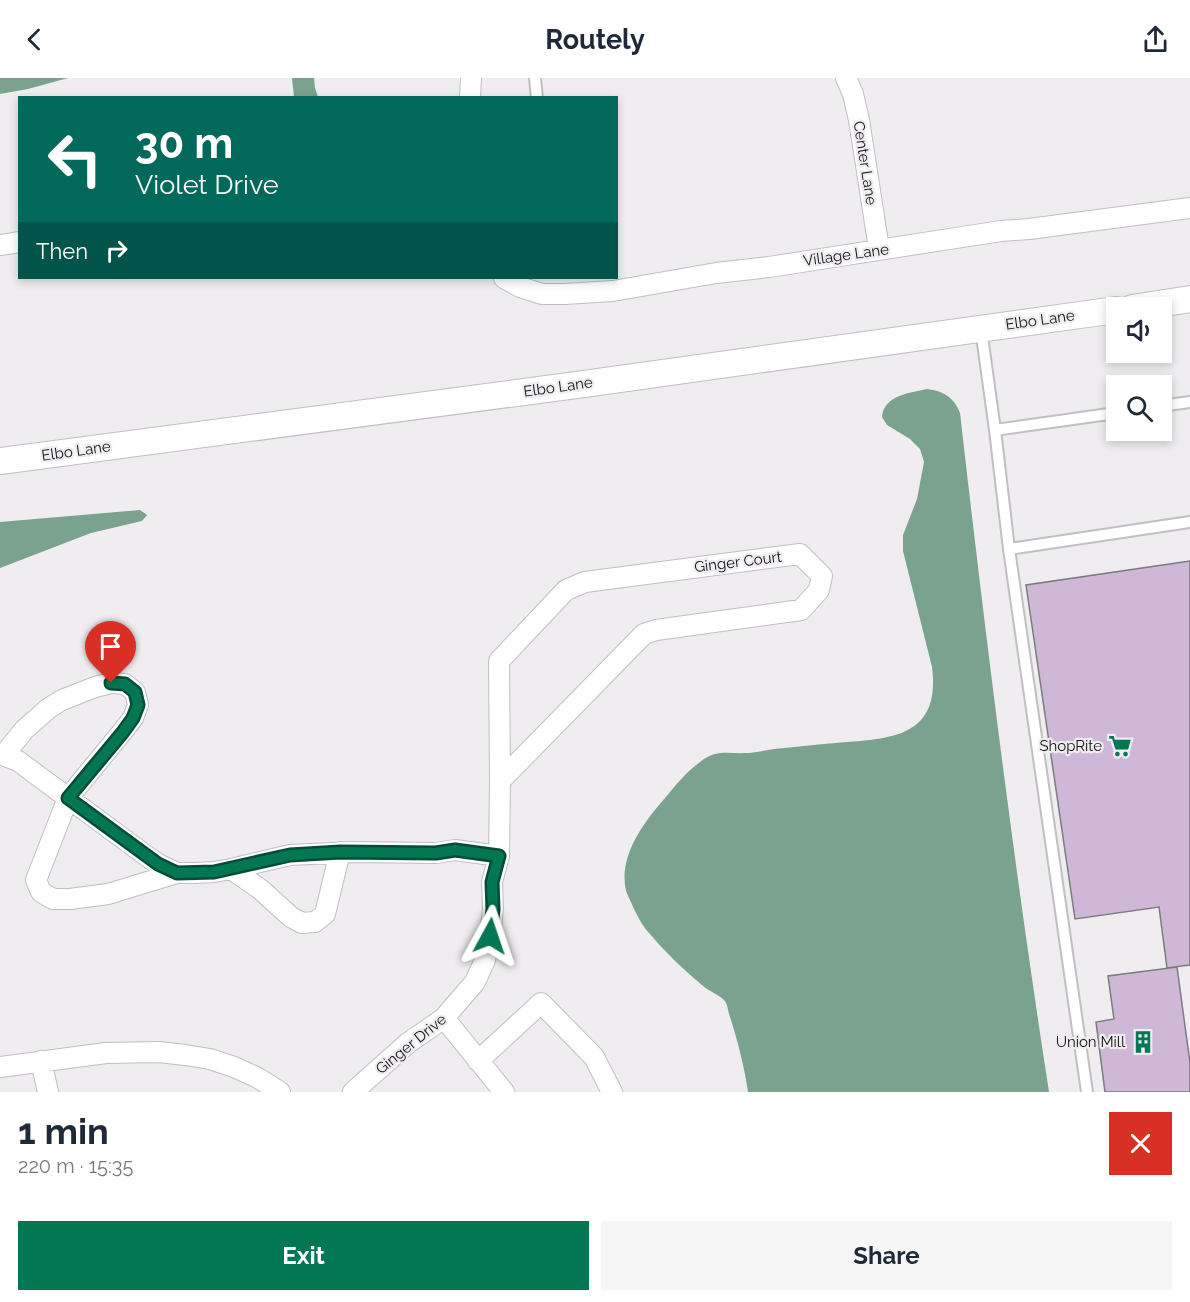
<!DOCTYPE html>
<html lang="en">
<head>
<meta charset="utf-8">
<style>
	:root { --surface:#fff; --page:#f6f6f7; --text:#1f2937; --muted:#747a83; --accent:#037752 }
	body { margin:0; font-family:Raleway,sans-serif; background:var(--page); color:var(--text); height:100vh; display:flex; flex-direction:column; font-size:22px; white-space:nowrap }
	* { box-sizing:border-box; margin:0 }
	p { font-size:20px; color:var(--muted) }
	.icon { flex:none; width:33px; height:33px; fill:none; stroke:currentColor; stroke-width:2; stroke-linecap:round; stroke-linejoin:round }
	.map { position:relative; height:1014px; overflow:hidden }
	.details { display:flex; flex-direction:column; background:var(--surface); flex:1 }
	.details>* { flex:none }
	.banner { position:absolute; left:18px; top:18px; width:600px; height:183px; border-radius:0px; box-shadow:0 3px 9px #0003; background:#00695c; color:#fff; overflow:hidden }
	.buttons { position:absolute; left:1106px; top:219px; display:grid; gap:12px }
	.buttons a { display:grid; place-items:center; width:66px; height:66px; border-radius:0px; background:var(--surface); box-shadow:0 3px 9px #0003; font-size:30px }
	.pin { position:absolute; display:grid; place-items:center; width:51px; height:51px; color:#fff; margin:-62px -26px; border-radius:50% 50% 50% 0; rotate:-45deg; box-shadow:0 0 6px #0007 }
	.pin .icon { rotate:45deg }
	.me { position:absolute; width:66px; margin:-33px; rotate:5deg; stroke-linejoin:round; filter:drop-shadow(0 0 4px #0008) }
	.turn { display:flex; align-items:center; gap:21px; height:126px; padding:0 18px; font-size:27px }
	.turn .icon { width:78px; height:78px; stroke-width:2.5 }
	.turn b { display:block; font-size:42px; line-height:51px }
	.then { display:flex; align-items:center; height:57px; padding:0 18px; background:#0003; gap:12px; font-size:22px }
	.round { display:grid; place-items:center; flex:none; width:63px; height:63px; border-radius:0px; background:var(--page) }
	.summary { display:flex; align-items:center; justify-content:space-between; height:102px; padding:0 18px }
	h1 { font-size:36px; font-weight:700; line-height:45px }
	.action { display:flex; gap:12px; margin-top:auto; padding:12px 18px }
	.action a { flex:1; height:69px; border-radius:0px; background:var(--accent); color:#fff; font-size:24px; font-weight:700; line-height:69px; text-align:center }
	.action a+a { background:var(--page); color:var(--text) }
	header { display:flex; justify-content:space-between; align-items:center; height:78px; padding:0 18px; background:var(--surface); font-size:27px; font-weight:700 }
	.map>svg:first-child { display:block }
</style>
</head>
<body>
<header><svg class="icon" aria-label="back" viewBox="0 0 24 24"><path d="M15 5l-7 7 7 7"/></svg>Routely<svg class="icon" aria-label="share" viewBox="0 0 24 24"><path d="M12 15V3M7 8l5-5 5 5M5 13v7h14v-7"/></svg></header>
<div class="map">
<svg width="1190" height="1014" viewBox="0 0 1190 1014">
	<rect width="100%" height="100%" fill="#efedf0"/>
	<!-- water -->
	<path fill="#7ba28f" d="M0,0H68L28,11L0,16Z
		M292,0H314L315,10L318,19H294Z
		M927,311C943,313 954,319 960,335C986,562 1014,788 1049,1014H748C744,988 738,964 730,939C728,934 728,926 724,922C718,916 708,913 702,907C684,892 665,874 650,856C643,849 638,839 633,829C631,824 628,818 626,813C618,778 644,744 665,720C676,707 686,694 700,684C716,671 729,676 747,675C756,675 765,672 774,671C791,669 807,668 824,666C879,660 942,667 932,589L903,473V457L917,421L924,384L920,371L910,361L887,347L882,339C884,317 910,315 927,311Z
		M140,432L147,437L142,443L91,455L0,490V444Z"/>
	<!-- building -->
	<path fill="#cfb7d8" stroke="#7c7b7d" stroke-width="1.5" d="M1190,483V887L1167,890L1159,829L1075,841L1026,507Z
		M1177,889L1190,985V1014H1105L1096,944L1114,941L1108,898Z"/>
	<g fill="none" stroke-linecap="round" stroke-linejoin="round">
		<!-- service casing -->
		<g stroke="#c0bfc1" stroke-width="14">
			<path id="service" d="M535,0L537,20
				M981,251L995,352L1009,471L1087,1014
				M1161,328L1190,324
				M995,352L1116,335
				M1009,471L1190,444"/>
		</g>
		<!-- minor casing -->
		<g stroke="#c0bfc1" stroke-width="22">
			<path id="minor" d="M846,0L853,16L859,42L879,171
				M470,20L471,0
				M0,167L20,164
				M504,200L520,209L542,216H565L613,213L716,195L769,189L1001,153L1029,151L1190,130
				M800,476L822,498L819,512L801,532L656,552L644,556L500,703L499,583L566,512L585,504Z
				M0,676L18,683L144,776L158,786L177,795H195L214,794L231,791L290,777L352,774L436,775L455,772L499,778
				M4,677L24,652L49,630L62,622L95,609L111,605L125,606L135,614L138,627L133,640L123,653L68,720L36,802L41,814L53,821H70L108,816L177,795
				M231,791L260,811L291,839L302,845L315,844L325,836L340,774
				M444,940L504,1014
				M41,983L48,1014
				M478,983L541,925L594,979L612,1014
				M0,989L106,975L159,974L185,977L210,981L234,989L258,1000L280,1014
				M353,1014L408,965L444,940L475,904L485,882L490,858L493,831L492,804L499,778L500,703"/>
		</g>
		<!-- tertiary casing -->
		<g stroke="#c0bfc1" stroke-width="28">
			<path id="tertiary" d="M1132,230L1190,221
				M0,383L584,306L1116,232"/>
		</g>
		<!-- service -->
		<use href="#service" stroke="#fff" stroke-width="10"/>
		<!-- minor -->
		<use href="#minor" stroke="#fff" stroke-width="20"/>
		<!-- tertiary -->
		<use href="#tertiary" stroke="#fff" stroke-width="26"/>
	</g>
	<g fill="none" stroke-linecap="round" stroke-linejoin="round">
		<!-- route casing -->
		<g stroke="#024d35" stroke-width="15">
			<path id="route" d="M111,605L125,606L135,614L138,627L133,640L123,654L68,720L158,786L177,795L214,794L290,777L340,774L436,775L455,772L499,778L492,804L493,831L490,858"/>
		</g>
		<!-- route -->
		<use href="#route" stroke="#037752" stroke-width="10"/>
	</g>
	<!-- icons -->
	<defs>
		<g id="supermarket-bare" transform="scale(1.8)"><path d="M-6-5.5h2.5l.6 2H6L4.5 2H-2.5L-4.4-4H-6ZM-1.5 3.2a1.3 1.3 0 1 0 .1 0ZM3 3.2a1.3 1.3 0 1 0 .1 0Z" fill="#037752" stroke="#efedf0" stroke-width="2.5" paint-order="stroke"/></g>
		<g id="building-bare" transform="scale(1.8)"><path d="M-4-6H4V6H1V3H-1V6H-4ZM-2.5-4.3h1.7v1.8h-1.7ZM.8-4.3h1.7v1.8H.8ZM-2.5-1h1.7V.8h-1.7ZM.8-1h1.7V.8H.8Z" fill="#037752" stroke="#efedf0" stroke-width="2.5" paint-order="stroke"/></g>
	</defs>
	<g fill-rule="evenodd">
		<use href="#supermarket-bare" x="1120" y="668"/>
		<use href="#building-bare" x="1143" y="964"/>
	</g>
	<g text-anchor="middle" stroke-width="4.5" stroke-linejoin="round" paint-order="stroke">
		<!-- street labels -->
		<g font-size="15" fill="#131213" stroke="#efedf0">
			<text transform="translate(865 85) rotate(81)" y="5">Center Lane</text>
			<text transform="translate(846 177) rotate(-8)" y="5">Village Lane</text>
			<text transform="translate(1040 242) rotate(-8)" y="5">Elbo Lane</text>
			<text transform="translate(558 309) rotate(-8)" y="5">Elbo Lane</text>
			<text transform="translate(76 373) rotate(-8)" y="5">Elbo Lane</text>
			<text transform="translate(738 484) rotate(-7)" y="5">Ginger Court</text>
			<text transform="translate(411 966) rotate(-39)" y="5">Ginger Drive</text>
		</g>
		<!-- poi labels -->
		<g font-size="15" fill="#131213" stroke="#efedf0" text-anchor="end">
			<text x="1102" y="673">ShopRite</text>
			<text x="1125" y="969">Union Mill</text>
		</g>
	</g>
</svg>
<div class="buttons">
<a><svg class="icon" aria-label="sound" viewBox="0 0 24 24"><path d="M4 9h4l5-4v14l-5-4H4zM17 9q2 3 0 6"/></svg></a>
<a><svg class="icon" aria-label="search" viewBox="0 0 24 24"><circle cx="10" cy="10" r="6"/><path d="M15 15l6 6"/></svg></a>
</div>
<div class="pin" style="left:111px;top:605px;background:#d93025"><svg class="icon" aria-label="arrive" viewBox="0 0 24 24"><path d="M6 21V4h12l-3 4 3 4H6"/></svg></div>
<svg class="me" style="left:490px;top:858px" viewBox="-20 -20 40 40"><path d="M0-17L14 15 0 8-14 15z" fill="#037752" stroke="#fff" stroke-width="4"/></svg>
<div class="banner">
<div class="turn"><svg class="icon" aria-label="left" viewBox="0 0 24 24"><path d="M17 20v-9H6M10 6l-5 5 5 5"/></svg><div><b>30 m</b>Violet Drive</div></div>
<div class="then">Then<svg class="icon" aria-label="right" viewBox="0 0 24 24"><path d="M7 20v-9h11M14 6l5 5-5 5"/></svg></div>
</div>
</div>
<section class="details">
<div class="summary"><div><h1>1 min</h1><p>220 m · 15:35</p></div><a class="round" style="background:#d93025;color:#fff"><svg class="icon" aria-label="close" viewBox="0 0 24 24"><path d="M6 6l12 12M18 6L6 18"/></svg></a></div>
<div class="action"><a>Exit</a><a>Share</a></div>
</section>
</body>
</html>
